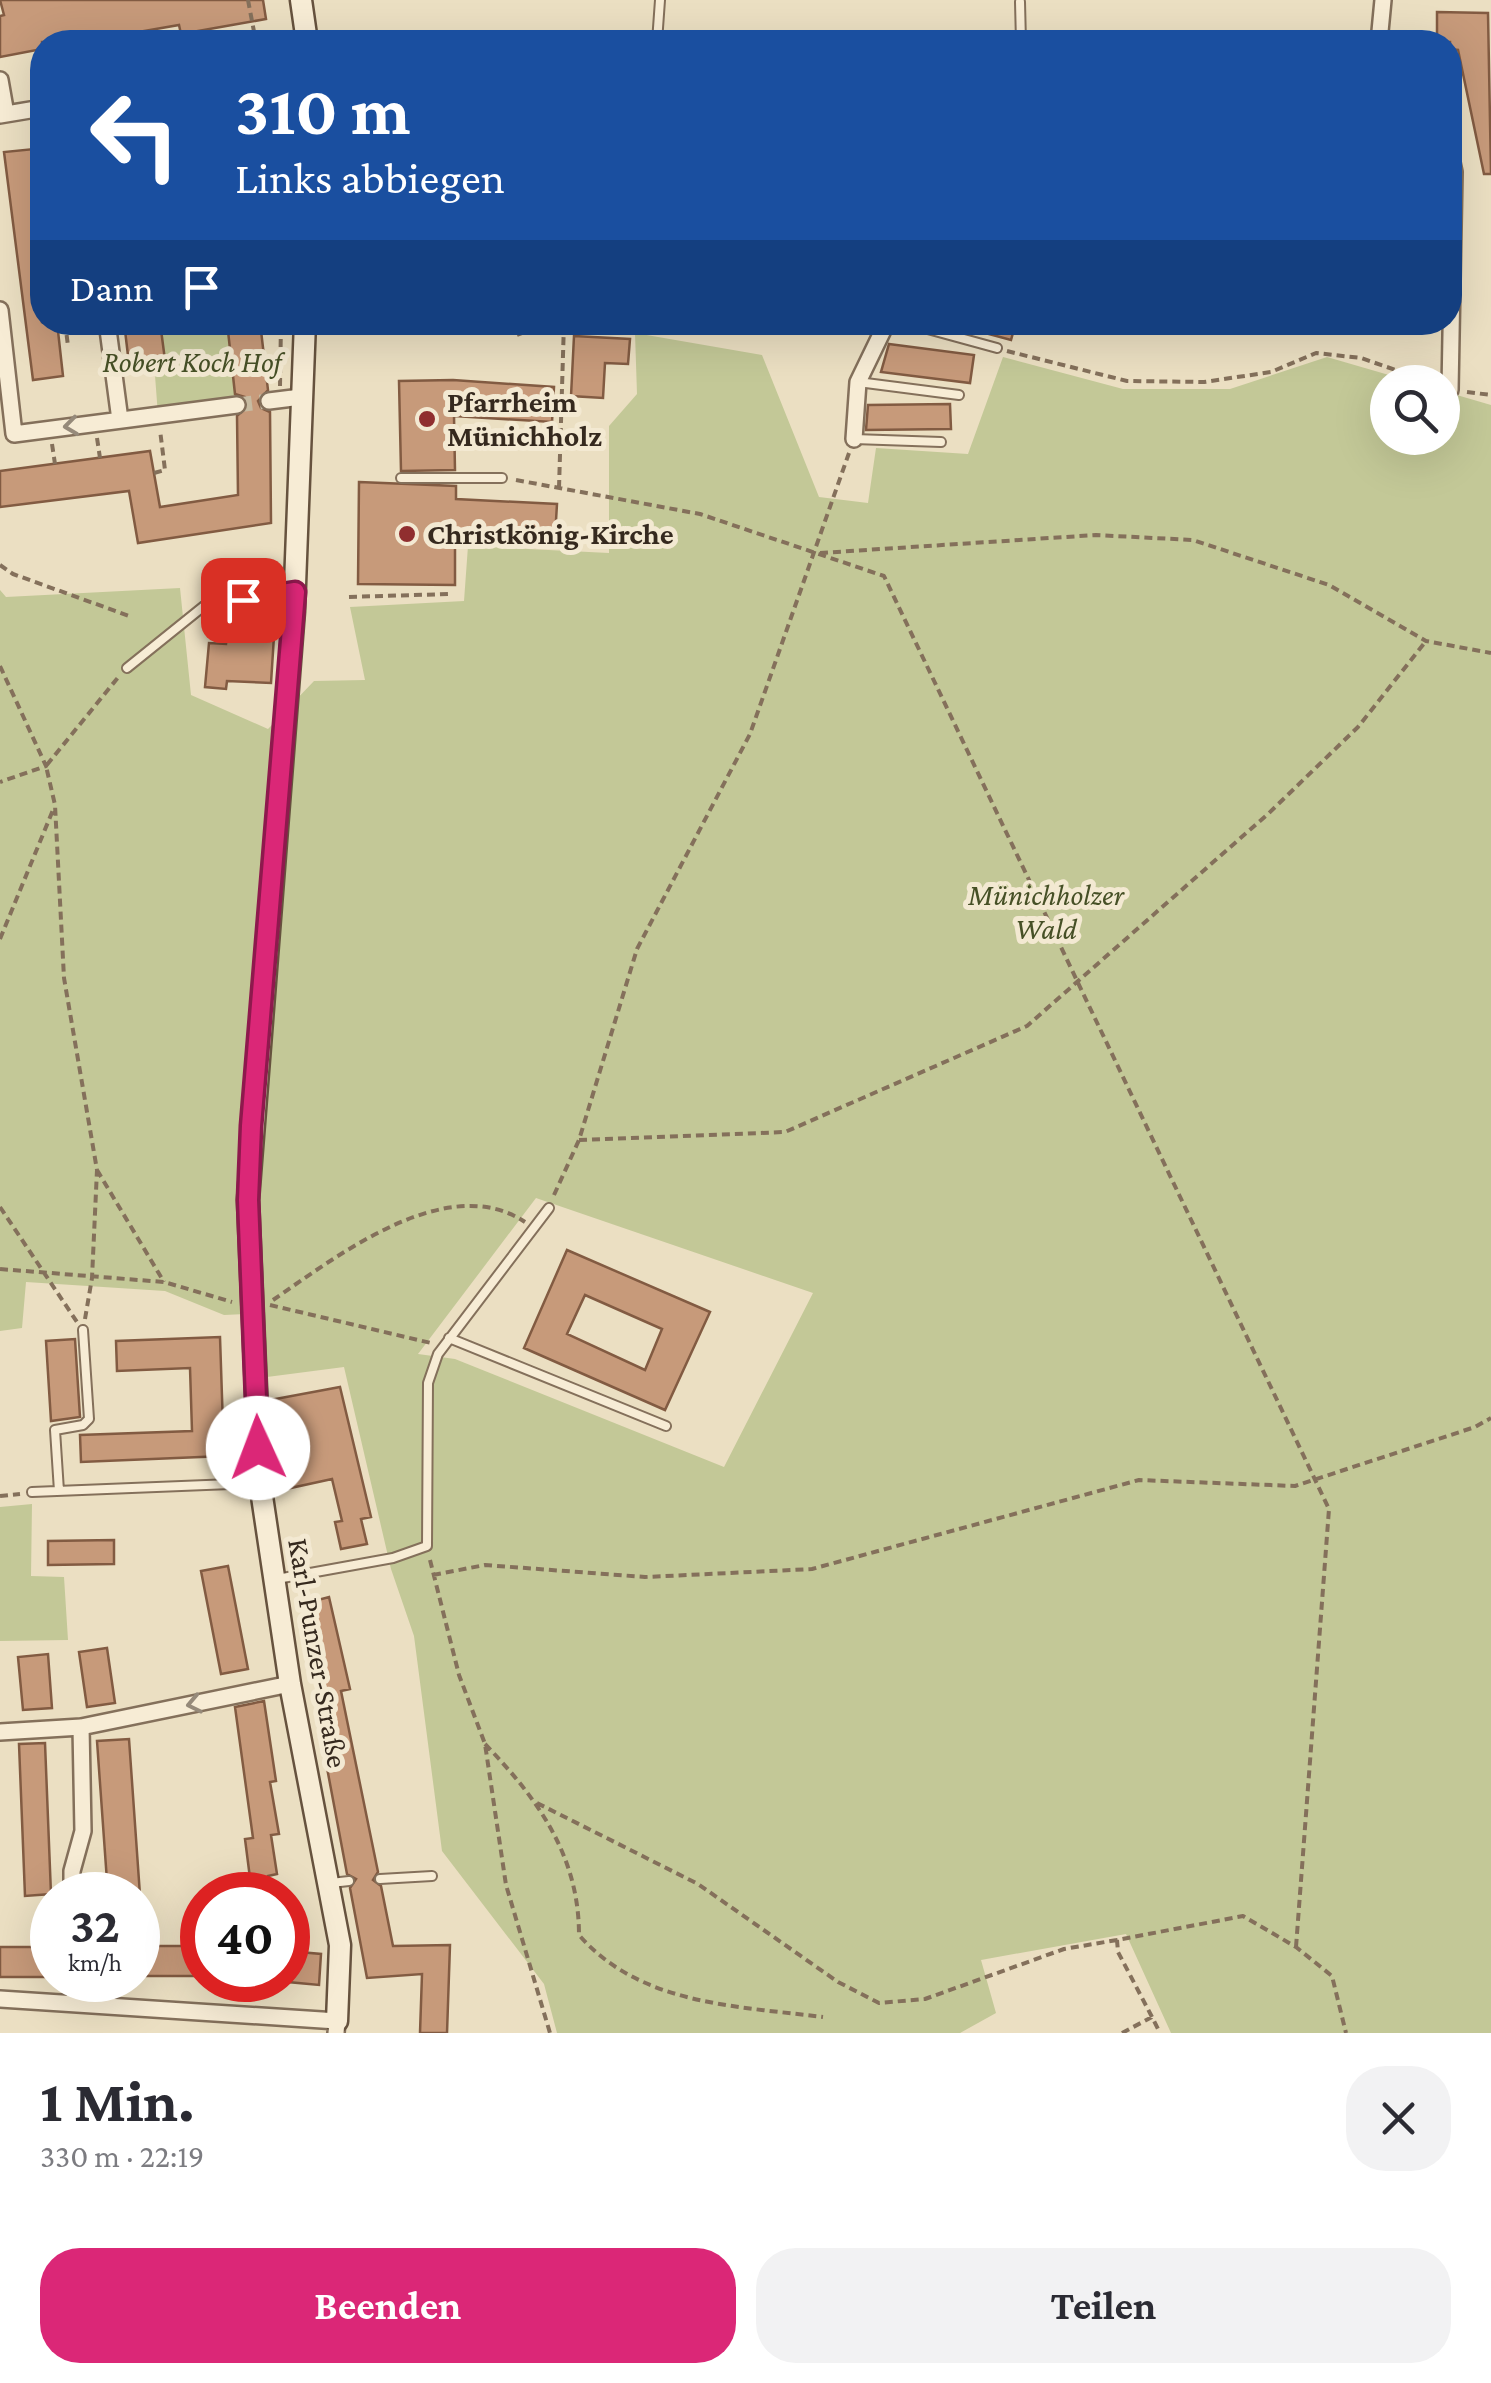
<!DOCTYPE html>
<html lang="de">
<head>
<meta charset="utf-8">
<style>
	:root { --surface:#fff; --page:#f2f2f3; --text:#2b2b33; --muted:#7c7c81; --accent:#db2777 }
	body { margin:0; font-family:"Crimson Pro",serif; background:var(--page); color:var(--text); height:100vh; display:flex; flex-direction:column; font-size:38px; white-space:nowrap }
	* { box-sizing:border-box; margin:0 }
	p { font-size:32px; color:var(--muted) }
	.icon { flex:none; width:55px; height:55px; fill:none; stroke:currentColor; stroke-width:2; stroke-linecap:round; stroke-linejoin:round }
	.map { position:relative; height:2033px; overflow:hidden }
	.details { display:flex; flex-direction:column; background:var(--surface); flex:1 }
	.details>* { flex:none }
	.banner { position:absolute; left:30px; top:30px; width:1432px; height:305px; border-radius:40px; box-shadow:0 10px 40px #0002; background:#1a4fa0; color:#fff; overflow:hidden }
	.fabs { position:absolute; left:1370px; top:365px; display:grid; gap:20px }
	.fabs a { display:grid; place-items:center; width:90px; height:90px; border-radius:50%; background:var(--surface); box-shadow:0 10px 40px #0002; font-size:50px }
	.speed { position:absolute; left:30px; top:1872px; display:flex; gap:20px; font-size:50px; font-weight:700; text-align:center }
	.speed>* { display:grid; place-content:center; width:130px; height:130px; border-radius:50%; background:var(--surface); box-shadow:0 10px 40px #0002; line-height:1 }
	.speed small { font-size:25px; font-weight:400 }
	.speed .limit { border:15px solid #d22; background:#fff; color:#111 }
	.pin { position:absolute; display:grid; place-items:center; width:85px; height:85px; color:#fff; margin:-42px; border-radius:20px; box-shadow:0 5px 15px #0006 }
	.me { position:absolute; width:110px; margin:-55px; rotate:358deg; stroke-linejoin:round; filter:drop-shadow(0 0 8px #0008) }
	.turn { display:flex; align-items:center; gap:35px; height:210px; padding:0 40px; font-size:45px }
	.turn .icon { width:130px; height:130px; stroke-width:2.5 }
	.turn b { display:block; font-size:70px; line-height:85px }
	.then { display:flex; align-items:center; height:95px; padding:0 40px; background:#0003; gap:20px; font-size:38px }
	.round { display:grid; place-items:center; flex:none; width:105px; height:105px; border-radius:40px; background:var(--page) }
	.summary { display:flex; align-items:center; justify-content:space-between; height:170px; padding:0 40px }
	h1 { font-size:60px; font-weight:700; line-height:75px }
	.cta { display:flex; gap:20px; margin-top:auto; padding:20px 40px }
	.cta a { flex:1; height:115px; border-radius:40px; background:var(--accent); color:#fff; font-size:40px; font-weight:700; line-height:115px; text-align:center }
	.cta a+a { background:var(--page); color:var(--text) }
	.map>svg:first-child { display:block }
</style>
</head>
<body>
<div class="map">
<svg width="1491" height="2033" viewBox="0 0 1491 2033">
	<rect width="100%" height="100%" fill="#ebdfc2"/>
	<!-- green -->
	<path fill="#c3c897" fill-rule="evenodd" d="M151,323H227L235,395L158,415Z
		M635,333L762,355L819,497L868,503L876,448L968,454L1003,357L1123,389H1230L1327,357L1413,382H1388V438H1442L1443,391L1491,405V2033H1171L1126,1934L981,1960L996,2013L960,2033H557L544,1984L442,1851L414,1636L391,1569L344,1367L267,1377L265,1313L224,1315L165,1291L26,1282L22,1328L0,1331V590L6,597L180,588L191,695L268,729L314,681L365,680L350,607L464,601L468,546L609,553V426L637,394ZM536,1198L813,1293L724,1467L455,1359L418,1354Z
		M32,1504L31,1576L64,1577L68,1640L0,1641V1507Z"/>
	<!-- building -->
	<path fill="#c79a7a" stroke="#825b42" stroke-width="2.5" fill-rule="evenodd" d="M0,0H263L266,19L181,34L179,25L81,42H42V49L0,57V16L4,15Z
		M1437,12L1488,13L1491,174H1484L1458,50L1450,49V42H1437Z
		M34,149L42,213V322H57L63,376L33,380L4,152Z
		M124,322H160L165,360L129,364Z
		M227,322H260L268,390L258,401L261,408L270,412L271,523L138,543L129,491L0,507V471L150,451L160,507L238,495L237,416L248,405L245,397L235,394Z
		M964,322H1016L1011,340L963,327Z
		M574,336L630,339L628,364L605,363L603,398L571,396Z
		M889,344L974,355L970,383L881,372Z
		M453,380L554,387L552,422L454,416L455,470L401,471L399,381Z
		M950,404L951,429L866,430L868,405Z
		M359,482L456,486V499L557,504L555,537L455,532V585L358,584Z
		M227,633L274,636L271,683L227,681L226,689L205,687L209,643L226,644Z
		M567,1250L710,1312L665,1410L524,1348ZM585,1295L662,1329L645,1370L567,1334Z
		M220,1337L224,1456L81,1462L80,1435L192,1431L190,1368L117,1371L116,1341Z
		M75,1339L80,1417L51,1421L46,1341Z
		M340,1387L371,1517L361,1519L367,1544L341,1549L335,1522L342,1521L332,1479L286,1489L276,1471L270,1400Z
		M114,1540V1564L48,1565V1541Z
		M228,1566L248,1669L221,1674L201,1571Z
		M329,1597L350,1689L341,1691L378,1872L373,1880L381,1886L393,1946L450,1945L447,2033H420L422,1974L367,1978L350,1888L356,1879L347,1874L318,1720L329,1717L303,1604Z
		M107,1648L115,1703L87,1707L79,1652Z
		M48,1654L52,1708L23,1710L18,1657Z
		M264,1701L276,1781L270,1782L279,1834L271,1835L277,1874L268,1876L270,1895H246L244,1880L250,1878L245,1839L253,1838L235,1707Z
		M129,1739L140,1895H108L97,1741Z
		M45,1743L51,1894L25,1896L19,1744Z
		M138,1946H202V1976H138Z
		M0,1947H52V1977H0Z
		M288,1951L321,1954L319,1985L288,1982Z"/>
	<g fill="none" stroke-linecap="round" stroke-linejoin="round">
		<!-- street-tunnel -->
		<path stroke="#c7bba1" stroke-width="15" stroke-dasharray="15 8" stroke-linecap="butt" d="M237,405L269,401"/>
		<!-- lane casing -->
		<g stroke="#84705b" stroke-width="12">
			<path id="lane" d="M1020,2L1021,42
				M657,42L660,0
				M902,322L997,348
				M858,382L959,395
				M854,439L941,442
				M401,478H502
				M127,668L204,606L294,592
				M449,1338L666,1426
				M59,1491L55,1430L83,1425L89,1419L83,1330
				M32,1492L257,1483
				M277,1579L393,1558L427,1546L428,1383L438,1354L549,1208
				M380,1879L432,1876
				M331,1883L349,1881"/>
		</g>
		<!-- street casing -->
		<g stroke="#84705b" stroke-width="20">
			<path id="street" d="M1379,42L1383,0
				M0,80L6,114
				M0,115L42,108
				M0,310L14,434L237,405
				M107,322L120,420
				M1450,390L1454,172L1450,153
				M269,401L301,397
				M854,439L858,382L887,322
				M0,1732L81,1727L290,1684
				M72,1895V1871L83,1831L81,1727
				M74,1980L75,2002
				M0,1999L337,2021L336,2033"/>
		</g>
		<!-- secondary casing -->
		<g stroke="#66523e" stroke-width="25">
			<path id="secondary" d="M301,0L307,42
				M305,322L294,611L248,1200L260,1483L290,1684L340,1945L337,2021"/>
		</g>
		<!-- path -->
		<path stroke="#84705b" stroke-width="4" stroke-dasharray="8 5" stroke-linecap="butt" d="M248,0L256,42
			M65,322L68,346
			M1206,325L1397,327L1407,322
			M517,335L550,322
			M1007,351L1127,381L1204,382L1271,372L1316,353L1361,358L1430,382
			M280,386L281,322
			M1467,392L1491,395
			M97,438L100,458
			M52,444L55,464
			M154,473L165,470L160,430
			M516,480L700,514L884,576L1329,1509L1296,1947
			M559,488L564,322
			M820,553L1096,535L1193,540L1329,585L1426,641L1491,653
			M0,565L13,574L132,617
			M349,597L449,594
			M0,666L46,766L0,782
			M0,939L53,810
			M579,1140L785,1132L1027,1026L1269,813L1358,727L1426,641
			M97,1170L164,1282
			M554,1195L579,1140L637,949L750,734L849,453
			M0,1207L77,1322
			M0,1269L164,1282L232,1302
			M273,1300C336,1257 447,1170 525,1222
			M270,1305L431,1343
			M85,1319L92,1278L97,1170L64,978L55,805L46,766L120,675
			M0,1496L20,1494
			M430,1560L459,1675L485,1744L506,1885L550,2033
			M433,1575L485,1565L645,1577L812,1569L1139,1480L1295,1486L1475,1427L1491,1418
			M485,1744C538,1799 579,1856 579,1935C640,2005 736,2006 823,2017
			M537,1803L698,1884L838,1982L879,2003L925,1999L1064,1949L1117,1940
			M1152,2017L1118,1952L1117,1940L1243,1916L1296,1947L1332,1976L1346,2033
			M1122,2033L1152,2017L1160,2033"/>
		<!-- lane -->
		<use href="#lane" stroke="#f7ecd5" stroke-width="8"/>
		<!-- street -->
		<use href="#street" stroke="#f7ecd5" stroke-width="15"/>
		<!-- secondary -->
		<use href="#secondary" stroke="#f7ecd5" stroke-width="20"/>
	</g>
	<!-- one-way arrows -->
	<defs><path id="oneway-chevron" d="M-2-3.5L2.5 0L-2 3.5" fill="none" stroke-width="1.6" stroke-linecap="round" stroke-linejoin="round" transform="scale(2.5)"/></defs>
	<g stroke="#968a7a">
		<use href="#oneway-chevron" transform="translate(71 426) rotate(173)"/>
		<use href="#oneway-chevron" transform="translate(194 1704) rotate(168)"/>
	</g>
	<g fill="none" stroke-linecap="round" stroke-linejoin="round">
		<!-- route casing -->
		<g stroke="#8e194d" stroke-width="25">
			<path id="route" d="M243,600L295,592L251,1126L248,1200L258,1448"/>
		</g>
		<!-- route -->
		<use href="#route" stroke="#db2777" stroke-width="18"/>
	</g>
	<!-- markers -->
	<g fill="#902e2f" stroke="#f3e9d2" stroke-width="4">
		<circle cx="427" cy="419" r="10"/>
		<circle cx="407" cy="534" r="10"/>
	</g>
	<g text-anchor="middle" stroke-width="10" stroke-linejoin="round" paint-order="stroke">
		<!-- park labels -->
		<g font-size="30" font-style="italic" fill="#465026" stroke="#f3e9d2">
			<text x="192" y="372">Robert Koch Hof</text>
			<text x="1046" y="905">Münichholzer<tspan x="1046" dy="34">Wald</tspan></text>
		</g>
		<!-- poi labels -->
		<g font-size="30" font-weight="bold" fill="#35291e" stroke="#f3e9d2" text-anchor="start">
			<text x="447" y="412">Pfarrheim<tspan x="447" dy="34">Münichholz</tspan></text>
			<text x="427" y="544">Christkönig-Kirche</text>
		</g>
		<!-- street labels -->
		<g font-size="30" fill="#35291e" stroke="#f3e9d2">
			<text transform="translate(318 1653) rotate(80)" y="10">Karl-Punzer-Straße</text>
		</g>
	</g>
</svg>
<div class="fabs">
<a><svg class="icon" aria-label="search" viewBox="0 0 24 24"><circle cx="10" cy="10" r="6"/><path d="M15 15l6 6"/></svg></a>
</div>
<div class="speed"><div>32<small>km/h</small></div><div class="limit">40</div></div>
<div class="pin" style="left:243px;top:600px;background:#d93025"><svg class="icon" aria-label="arrive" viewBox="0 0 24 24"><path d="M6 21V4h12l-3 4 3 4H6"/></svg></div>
<svg class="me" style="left:258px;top:1448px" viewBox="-20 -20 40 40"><circle r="19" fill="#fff"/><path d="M0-13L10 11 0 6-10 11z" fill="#db2777"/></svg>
<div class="banner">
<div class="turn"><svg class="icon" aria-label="left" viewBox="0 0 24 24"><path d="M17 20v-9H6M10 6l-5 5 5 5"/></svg><div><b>310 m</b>Links abbiegen</div></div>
<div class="then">Dann<svg class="icon" aria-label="arrive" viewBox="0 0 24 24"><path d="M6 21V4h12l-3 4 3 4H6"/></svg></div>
</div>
</div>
<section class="details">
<div class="summary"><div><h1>1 Min.</h1><p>330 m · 22:19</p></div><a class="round"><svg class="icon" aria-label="close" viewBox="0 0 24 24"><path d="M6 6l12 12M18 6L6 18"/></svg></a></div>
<div class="cta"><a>Beenden</a><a>Teilen</a></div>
</section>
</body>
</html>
